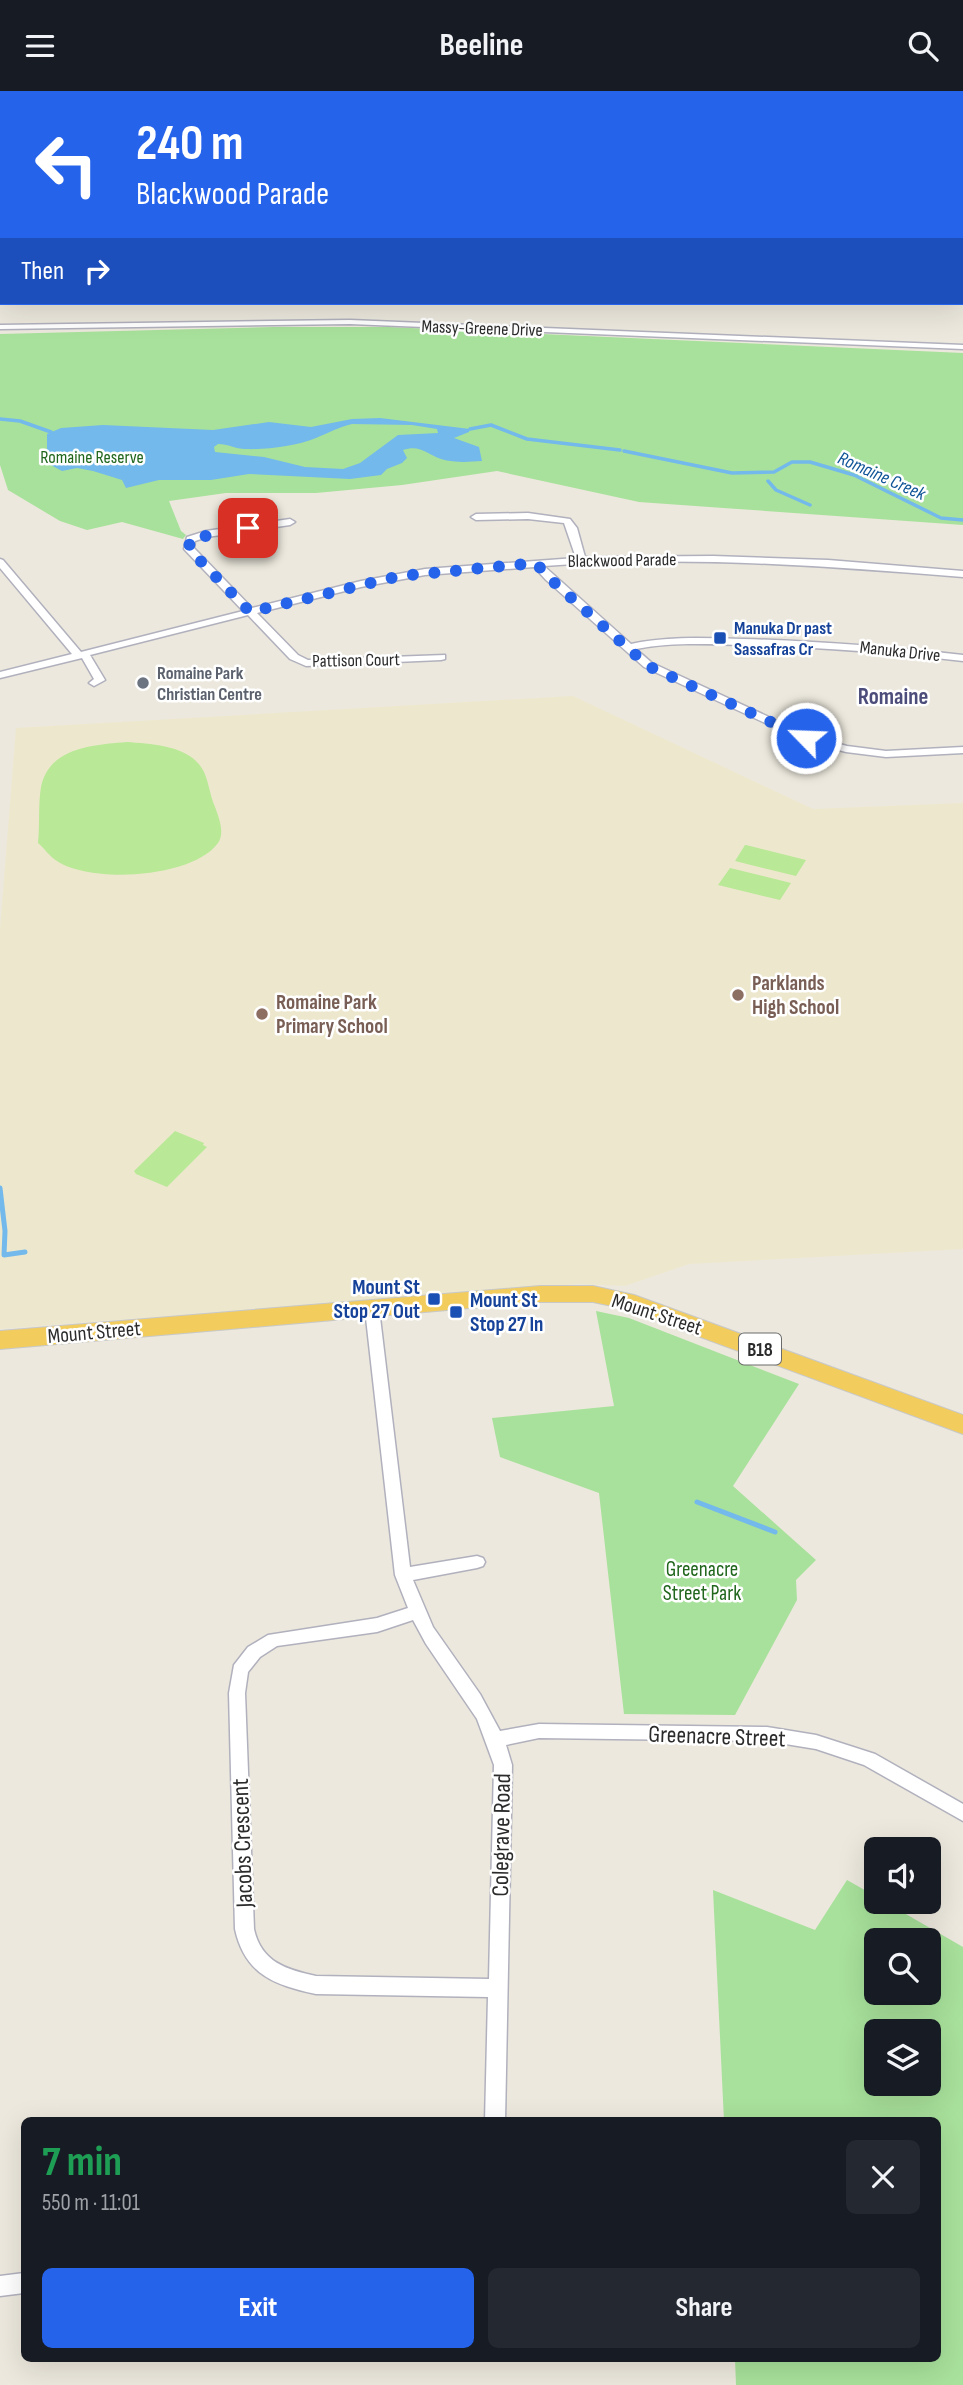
<!DOCTYPE html>
<html lang="en">
<head>
<meta charset="utf-8">
<style>
	:root { --surface:#171b24; --page:#242831; --text:#f1f3f6; --muted:#9ea1a6; --accent:#2563eb }
	body { margin:0; font-family:"Sofia Sans Condensed",sans-serif; background:var(--page); color:var(--text); height:100vh; display:flex; flex-direction:column; font-size:26px; white-space:nowrap }
	* { box-sizing:border-box; margin:0 }
	p { font-size:23px; color:var(--muted) }
	.icon { flex:none; width:38px; height:38px; fill:none; stroke:currentColor; stroke-width:2; stroke-linecap:round; stroke-linejoin:round }
	.map { position:relative; flex:1; overflow:hidden }
	.sheet { position:absolute; left:21px; top:2026px; width:920px; height:245px; display:flex; flex-direction:column; background:var(--surface); border-radius:10px; box-shadow:0 7px 28px #0002 }
	.sheet>* { flex:none }
	.guide { position:absolute; left:0px; top:0px; width:964px; height:214px; box-shadow:0 7px 28px #0002; background:#2563eb; color:#fff; overflow:hidden }
	.buttons { position:absolute; left:864px; top:1746px; display:grid; gap:14px }
	.buttons a { display:grid; place-items:center; width:77px; height:77px; border-radius:10px; background:var(--surface); box-shadow:0 7px 28px #0002; font-size:35px }
	.pin { position:absolute; display:grid; place-items:center; width:60px; height:60px; color:#fff; margin:-30px; border-radius:14px; box-shadow:0 4px 10px #0006 }
	.me { position:absolute; width:77px; margin:-38px; rotate:294deg; stroke-linejoin:round; filter:drop-shadow(0 0 5px #0008) }
	.turn { display:flex; align-items:center; gap:24px; height:147px; padding:0 21px; font-size:32px }
	.turn .icon { width:91px; height:91px; stroke-width:2.5 }
	.turn b { display:block; font-size:49px; line-height:60px }
	.then { display:flex; align-items:center; height:66px; padding:0 21px; background:#0003; gap:14px; font-size:26px }
	.round { display:grid; place-items:center; flex:none; width:74px; height:74px; border-radius:10px; background:var(--page) }
	.head { display:flex; align-items:center; justify-content:space-between; height:119px; padding:0 21px }
	h1 { font-size:42px; font-weight:700; line-height:52px; color:#1e9e55 }
	.cta { display:flex; gap:14px; margin-top:auto; padding:14px 21px }
	.cta a { flex:1; height:80px; border-radius:10px; background:var(--accent); color:#fff; font-size:28px; font-weight:700; line-height:80px; text-align:center }
	.cta a+a { background:var(--page); color:var(--text) }
	header { display:flex; justify-content:space-between; align-items:center; height:91px; padding:0 21px; background:var(--surface); font-size:32px; font-weight:700 }
	.map>svg:first-child { display:block }
</style>
</head>
<body>
<header><svg class="icon" aria-label="menu" viewBox="0 0 24 24"><path d="M4 6h16M4 12h16M4 18h16"/></svg>Beeline<svg class="icon" aria-label="search" viewBox="0 0 24 24"><circle cx="10" cy="10" r="6"/><path d="M15 15l6 6"/></svg></header>
<div class="map">
<svg width="963" height="2294" viewBox="0 0 963 2294">
	<rect width="100%" height="100%" fill="#ece8dd"/>
	<!-- education -->
	<path fill="#ede8cd" d="M573,605L813,718L963,712V1158L689,1173L625,1195L580,1193L0,1238V838L16,637Z"/>
	<!-- green -->
	<path fill="#a8e19b" fill-rule="evenodd" d="M273,236H388L963,262V434L639,411L497,380L402,394L316,402H226L169,410L181,440L186,444L183,448L122,431L87,439L60,430L8,399L0,374V243Z
		M596,1220L629,1227L799,1293L733,1395L816,1469L796,1489L797,1509L735,1624L624,1623L599,1402L500,1366L492,1327L614,1315Z
		M847,1789L877,1806V1811H885L963,1856V2294H736L735,2268H938V2030H724L713,1799L815,1839ZM877,1850H929V1902H877ZM877,1941H929V1993H877Z"/>
	<!-- pitch -->
	<path fill="#b9e897" d="M127,651C152,653 191,654 204,681C209,692 210,705 215,716C219,727 225,742 218,752C193,787 91,793 57,770C50,766 44,757 38,752C40,733 38,714 41,696C49,656 94,654 127,651Z
		M745,754H746L806,769L796,785L735,770Z
		M730,777L791,792L780,809L718,794Z
		M175,1040L204,1052L203,1054L207,1056L167,1096L136,1083L134,1080Z"/>
	<!-- water -->
	<path fill="#73b9eb" fill-rule="evenodd" d="M380,327L470,338L469,341L454,347L479,356L482,370C468,371 455,372 441,368C427,363 420,353 403,359L407,367L402,372L387,378L381,384L350,388L249,383L211,389H159L126,397L122,389L93,380L77,377L62,380L47,372V343L61,337L103,334L213,339L269,331L311,336L352,328ZM352,333L412,334L437,338L438,342L398,344L360,372L343,378L305,376L264,366L215,361L214,356L218,353C228,353 236,358 245,358C267,359 296,355 316,347C328,342 339,336 352,333Z"/>
	<g fill="none" stroke-linecap="round" stroke-linejoin="round">
		<!-- stream-far1 -->
		<path stroke="#73b9eb" stroke-width="3.5" d="M0,328L20,330L51,341
			M470,338L491,334L527,348L620,359
			M624,360L732,382L774,381L792,371H810L854,384L941,427L963,429
			M768,390L776,399L810,414"/>
		<!-- stream -->
		<path stroke="#73b9eb" stroke-width="5" d="M0,1097L5,1140L4,1164L25,1161
			M697,1411L775,1441"/>
		<!-- minor casing -->
		<g stroke="#b1b1be" stroke-width="3">
			<path id="minor" d="M0,0L6,2L1,3Z
				M350,229L963,254V258L350,233L0,238V234Z
				M528,422L570,428L577,437L585,466L713,465L828,469L963,480V486C824,475 683,464 544,475L631,553C668,545 705,547 743,548C817,550 890,556 963,564V570C890,562 817,556 743,554C708,553 671,551 636,558L652,572L810,645L847,655L886,660L963,656V662L886,666L846,661L802,649L644,576L546,489L534,476L425,484L361,496L257,522L298,564L308,569L445,564V568L441,569L306,575L290,568L248,524L90,564L105,589L94,595L89,592L94,588L82,567L0,587V581L72,563L0,477V468L3,469L81,561L243,520L184,458L187,446L206,440L290,428L295,431L290,434L207,446L195,450L194,457L252,517L361,490L425,478L576,467L564,432L528,428L476,429L471,426L476,423Z
				M372,1213L379,1218L410,1476L477,1465L483,1467L485,1471L483,1475L477,1477L413,1489L433,1536L480,1603L500,1640L539,1633L767,1636L816,1644L875,1663L963,1713V1730L864,1674L816,1658L767,1650L539,1647L506,1654L512,1674L505,2030H485L488,1906L316,1903C275,1894 245,1884 235,1838L229,1602L234,1574L248,1556L268,1544L377,1527L408,1517L395,1484L365,1218ZM413,1529L426,1553L477,1628L494,1674L489,1888L316,1885C287,1879 261,1871 254,1838L245,1602L248,1581L260,1566L277,1555L377,1541Z
				M24,2182V2202L0,2205V2185Z"/>
		</g>
		<!-- secondary casing -->
		<g stroke="#b1b1be" stroke-width="3">
			<path id="secondary" d="M168,0H182L183,2H170Z
				M962,103H963V109H962Z"/>
		</g>
		<!-- trunk casing -->
		<g stroke="#c8c8c8" stroke-width="2">
			<path id="trunk" d="M540,1195H593L634,1204L963,1324V1343L622,1217L593,1211H540L0,1258V1240Z"/>
		</g>
		<!-- minor -->
		<use href="#minor" fill="#fff" fill-rule="evenodd"/>
		<!-- secondary -->
		<use href="#secondary" fill="#fff" fill-rule="evenodd"/>
		<!-- trunk -->
		<use href="#trunk" fill="#f2cd5e" fill-rule="evenodd"/>
		<!-- rail -->
		<path stroke="#a0a0b4" stroke-width="2.5" d="M350,0L358,2
			M945,2L952,0"/>
	</g>
	<g fill="none" stroke-linecap="round" stroke-linejoin="round">
		<!-- route -->
		<path stroke="#2563eb" stroke-width="12" stroke-dasharray="0 21.6" d="M248,437L190,448L189,458L250,521L400,485L536,472L549,487L648,575L806,647"/>
	</g>
	<!-- markers -->
	<g fill="#1a4fb4" stroke="#fff" stroke-width="2.5">
		<rect x="713" y="540" width="14" height="14" rx="3.5"/>
		<rect x="427" y="1201" width="14" height="14" rx="3.5"/>
		<rect x="449" y="1214" width="14" height="14" rx="3.5"/>
	</g>
	<circle fill="#6b7280" stroke="#fff" stroke-width="2.5" cx="143" cy="592" r="7"/>
	<g fill="#8d6e63" stroke="#fff" stroke-width="2.5">
		<circle cx="738" cy="904" r="7"/>
		<circle cx="262" cy="923" r="7"/>
	</g>
	<g text-anchor="middle" stroke-width="5" stroke-linejoin="round" paint-order="stroke">
		<!-- far-street labels -->
		<g font-size="18" fill="#2b2b2b" stroke="#fff">
			<text transform="translate(482 237) rotate(2)" y="6">Massy-Greene Drive</text>
			<text transform="translate(622 469) rotate(-1)" y="6">Blackwood Parade</text>
			<text transform="translate(900 560) rotate(6)" y="6">Manuka Drive</text>
			<text transform="translate(356 569) rotate(-1)" y="6">Pattison Court</text>
		</g>
		<!-- far-park labels -->
		<g font-size="18" fill="#20661c" stroke="#fff">
			<text x="92" y="372">Romaine Reserve</text>
		</g>
		<!-- far-transit labels -->
		<g font-size="18" font-weight="bold" fill="#164399" stroke="#fff" text-anchor="start">
			<text x="734" y="543">Manuka Dr past<tspan x="734" dy="21">Sassafras Cr</tspan></text>
		</g>
		<!-- far-worship labels -->
		<g font-size="18" font-weight="bold" fill="#5b616d" stroke="#fff" text-anchor="start">
			<text x="157" y="588">Romaine Park<tspan x="157" dy="21">Christian Centre</tspan></text>
		</g>
		<!-- far-water labels -->
		<g font-size="19" font-style="italic" fill="#115598" stroke="#fff">
			<text transform="translate(882 384) rotate(24)" y="7">Romaine Creek</text>
		</g>
		<!-- shield labels -->
		<rect fill="#fff" stroke="#6b6b6b" stroke-width="2" x="739" y="1242.5" width="42" height="31" rx="5"/>
		<g font-size="19" font-weight="bold" fill="#2b2b2b">
			<text x="760" y="1265">B18</text>
		</g>
		<!-- education labels -->
		<g font-size="21" font-weight="bold" fill="#785e54" stroke="#fff" text-anchor="start">
			<text x="752" y="899">Parklands<tspan x="752" dy="24">High School</tspan></text>
			<text x="276" y="918">Romaine Park<tspan x="276" dy="24">Primary School</tspan></text>
		</g>
		<!-- transit labels -->
		<g font-size="21" font-weight="bold" fill="#164399" stroke="#fff" text-anchor="end">
			<text x="420" y="1203">Mount St<tspan x="420" dy="24">Stop 27 Out</tspan></text>
			<text x="470" y="1216" text-anchor="start">Mount St<tspan x="470" dy="24">Stop 27 In</tspan></text>
		</g>
		<!-- street labels -->
		<g font-size="21" fill="#2b2b2b" stroke="#fff">
			<text transform="translate(657 1223) rotate(18)" y="7">Mount Street</text>
			<text transform="translate(94 1241) rotate(-5)" y="7">Mount Street</text>
		</g>
		<!-- park labels -->
		<g font-size="21" fill="#20661c" stroke="#fff">
			<text x="702" y="1485">Greenacre<tspan x="702" dy="24">Street Park</tspan></text>
		</g>
		<!-- far-district labels -->
		<g font-size="23" font-weight="bold" fill="#4c4d7a" stroke="#fff">
			<text x="893" y="613">Romaine</text>
		</g>
		<!-- near-street labels -->
		<g font-size="24" fill="#2b2b2b" stroke="#fff">
			<text transform="translate(717 1645) rotate(2)" y="8">Greenacre Street</text>
			<text transform="translate(501 1744) rotate(-89)" y="8">Colegrave Road</text>
			<text transform="translate(242 1752) rotate(-92)" y="8">Jacobs Crescent</text>
		</g>
	</g>
</svg>
<div class="buttons">
<a><svg class="icon" aria-label="sound" viewBox="0 0 24 24"><path d="M4 9h4l5-4v14l-5-4H4zM17 9q2 3 0 6"/></svg></a>
<a><svg class="icon" aria-label="search" viewBox="0 0 24 24"><circle cx="10" cy="10" r="6"/><path d="M15 15l6 6"/></svg></a>
<a><svg class="icon" aria-label="layers" viewBox="0 0 24 24"><path d="M12 4l9 5-9 5-9-5zM3 14l9 5 9-5"/></svg></a>
</div>
<div class="pin" style="left:248px;top:437px;background:#d93025"><svg class="icon" aria-label="arrive" viewBox="0 0 24 24"><path d="M6 21V4h12l-3 4 3 4H6"/></svg></div>
<svg class="me" style="left:806px;top:647px" viewBox="-20 -20 40 40"><circle r="17" fill="#2563eb" stroke="#fff" stroke-width="3"/><path d="M0-11L8 9 0 5-8 9z" fill="#fff"/></svg>
<div class="guide">
<div class="turn"><svg class="icon" aria-label="left" viewBox="0 0 24 24"><path d="M17 20v-9H6M10 6l-5 5 5 5"/></svg><div><b>240 m</b>Blackwood Parade</div></div>
<div class="then">Then<svg class="icon" aria-label="right" viewBox="0 0 24 24"><path d="M7 20v-9h11M14 6l5 5-5 5"/></svg></div>
</div>
<section class="sheet">
<div class="head"><div><h1>7 min</h1><p>550 m · 11:01</p></div><a class="round"><svg class="icon" aria-label="close" viewBox="0 0 24 24"><path d="M6 6l12 12M18 6L6 18"/></svg></a></div>
<div class="cta"><a>Exit</a><a>Share</a></div>
</section>
</div>
</body>
</html>
